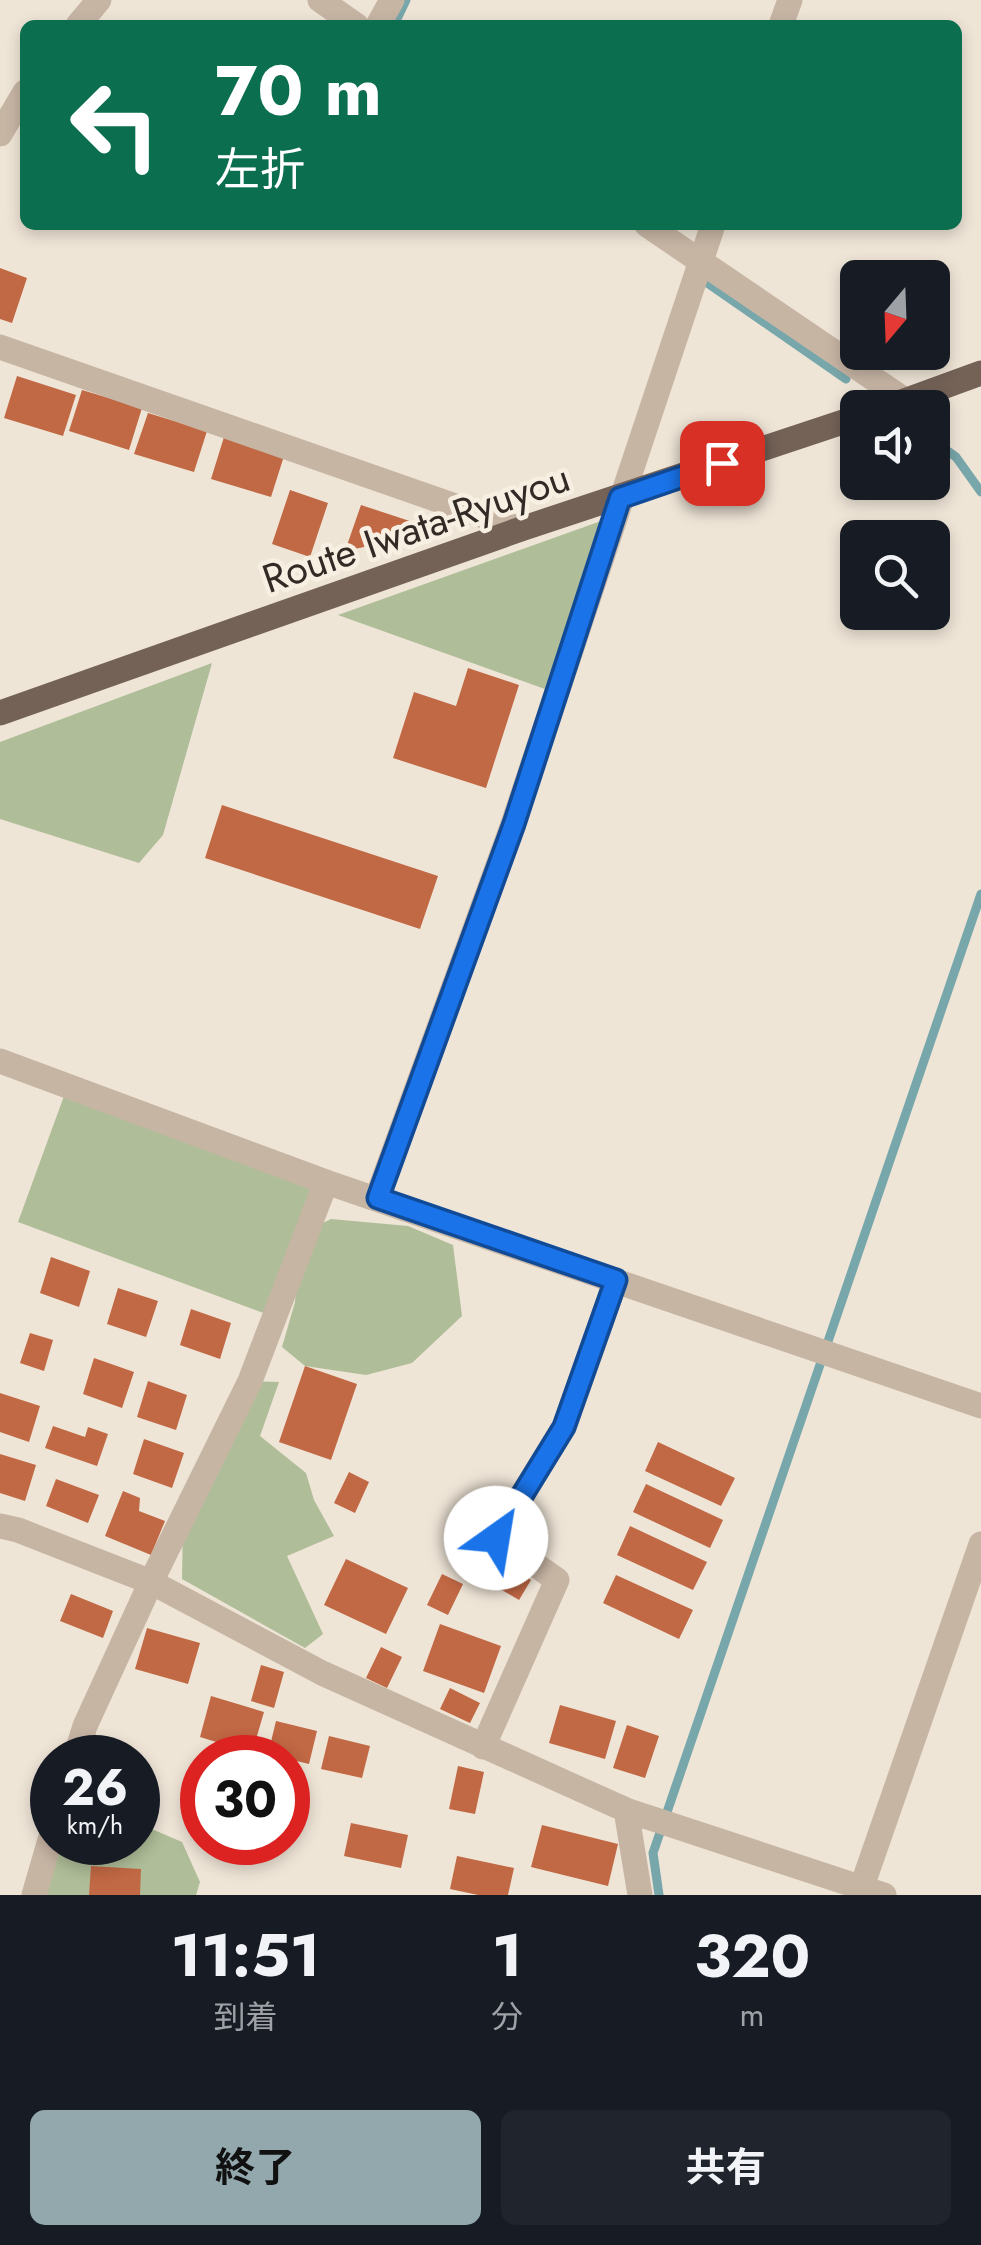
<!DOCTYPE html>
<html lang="ja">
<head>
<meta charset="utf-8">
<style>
	:root { --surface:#171b24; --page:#20242c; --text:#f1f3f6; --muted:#9ea1a6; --accent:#92a8ac }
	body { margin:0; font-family:Jost,"Noto Sans JP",sans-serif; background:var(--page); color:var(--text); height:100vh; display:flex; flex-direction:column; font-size:38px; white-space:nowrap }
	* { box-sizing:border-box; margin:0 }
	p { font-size:32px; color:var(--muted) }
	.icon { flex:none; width:55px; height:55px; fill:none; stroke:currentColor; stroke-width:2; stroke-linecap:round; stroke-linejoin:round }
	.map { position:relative; height:1895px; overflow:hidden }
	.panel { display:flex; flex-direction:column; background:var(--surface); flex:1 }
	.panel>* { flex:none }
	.guide { position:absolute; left:20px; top:20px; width:942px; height:210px; border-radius:15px; box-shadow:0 5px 15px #0003; background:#0b6e4f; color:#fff; overflow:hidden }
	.needle { width:65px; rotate:199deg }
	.controls { position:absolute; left:840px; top:260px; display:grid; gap:20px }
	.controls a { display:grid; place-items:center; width:110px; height:110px; border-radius:15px; background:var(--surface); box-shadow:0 5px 15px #0003; font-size:50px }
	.speed { position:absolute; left:30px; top:1735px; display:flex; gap:20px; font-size:50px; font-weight:700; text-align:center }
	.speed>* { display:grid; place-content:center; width:130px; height:130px; border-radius:50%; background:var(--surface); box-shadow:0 5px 15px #0003; line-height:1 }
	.speed small { font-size:25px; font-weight:400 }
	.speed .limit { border:15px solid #d22; background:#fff; color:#111 }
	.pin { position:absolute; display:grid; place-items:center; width:85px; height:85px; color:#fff; margin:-42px; border-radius:20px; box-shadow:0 5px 15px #0006 }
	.me { position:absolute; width:110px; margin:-55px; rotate:32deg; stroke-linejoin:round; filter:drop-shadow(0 0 8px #0008) }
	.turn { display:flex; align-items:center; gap:35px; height:210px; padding:0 30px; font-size:45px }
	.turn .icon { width:130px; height:130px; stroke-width:2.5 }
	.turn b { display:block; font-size:70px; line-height:85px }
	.eta { display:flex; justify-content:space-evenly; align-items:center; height:170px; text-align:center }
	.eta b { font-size:60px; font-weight:700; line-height:70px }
	.cta { display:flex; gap:20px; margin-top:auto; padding:20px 30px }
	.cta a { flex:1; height:115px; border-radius:15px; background:var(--accent); color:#111; font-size:40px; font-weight:700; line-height:115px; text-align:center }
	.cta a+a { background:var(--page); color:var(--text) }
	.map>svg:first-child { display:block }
</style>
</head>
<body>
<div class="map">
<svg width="981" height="1895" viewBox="0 0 981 1895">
	<rect width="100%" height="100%" fill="#efe5d7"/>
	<!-- green -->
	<path fill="#afbd98" d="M601,521L556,693L338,615Z
		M212,663L163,835L139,863L0,819V742Z
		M68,1085L326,1182L308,1230L331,1219L408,1226L453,1245L462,1316L412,1363L366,1375L305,1366L282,1347L295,1302L298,1258L274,1317L18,1222Z
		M250,1381L279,1382L260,1436L306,1473L314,1500L334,1536L287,1556L323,1634L305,1648L182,1579L183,1517Z
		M138,1823L182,1842L200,1882L196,1895H47L52,1842H138Z"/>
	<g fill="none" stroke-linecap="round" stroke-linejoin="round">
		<!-- stream -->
		<path stroke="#78a7ab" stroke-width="9" d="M394,25L406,0
			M703,276L706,282L846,379
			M932,440L956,457L981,492
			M659,1895L653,1853L981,894"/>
	</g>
	<!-- building -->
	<path fill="#c16844" d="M0,268L27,278L12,323L0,319Z
		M17,376L76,395L63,436L4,418Z
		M82,390L142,408L129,450L69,431Z
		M148,413L207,431L194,472L134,454Z
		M224,437L284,456L271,497L211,479Z
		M290,490L328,503L310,557L272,544Z
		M361,505L440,531L345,551Z
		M468,668L519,685L486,788L393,758L414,692L456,706Z
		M222,805L438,876L420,929L205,858Z
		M51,1257L90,1271L79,1307L40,1293Z
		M118,1288L158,1301L146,1337L107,1324Z
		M191,1309L231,1323L220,1359L180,1345Z
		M30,1333L53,1340L44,1371L20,1363Z
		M94,1358L134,1372L122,1408L83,1394Z
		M305,1366L357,1384L331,1460L279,1442Z
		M148,1381L187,1395L176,1430L137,1417Z
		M0,1393L40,1406L29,1442L0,1432Z
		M53,1426L85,1437L88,1427L108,1434L97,1466L45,1448Z
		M144,1439L184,1453L172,1488L133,1474Z
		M658,1442L735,1478L721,1506L645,1471Z
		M0,1454L36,1465L25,1501L0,1493Z
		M349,1472L369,1482L355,1513L334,1503Z
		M56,1479L99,1495L88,1523L46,1506Z
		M646,1484L723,1520L710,1548L633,1512Z
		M123,1491L140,1498L139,1511L165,1521L151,1555L105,1536Z
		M630,1526L707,1562L693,1590L617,1555Z
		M461,1538L490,1555L479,1574L449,1558Z
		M346,1559L408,1588L386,1634L324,1605Z
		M502,1563L531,1580L519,1600L490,1583Z
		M442,1574L463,1584L448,1615L427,1605Z
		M616,1575L693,1610L679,1639L603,1603Z
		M71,1594L113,1611L103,1638L60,1621Z
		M440,1624L501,1646L484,1693L423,1671Z
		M147,1628L200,1643L188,1684L135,1669Z
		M381,1647L402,1657L387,1688L366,1678Z
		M261,1665L284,1672L274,1708L251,1701Z
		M450,1688L480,1703L470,1723L440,1709Z
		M211,1696L264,1712L252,1753L200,1737Z
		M560,1705L616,1721L605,1759L549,1743Z
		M276,1721L317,1731L309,1764L268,1754Z
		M627,1725L659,1736L645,1778L613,1768Z
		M329,1736L370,1746L362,1778L321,1769Z
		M458,1766L484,1772L475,1814L449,1809Z
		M351,1823L408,1835L401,1868L344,1856Z
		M542,1825L618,1844L608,1886L531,1867Z
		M457,1856L514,1868L508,1895H478L450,1889Z
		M91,1866L141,1869L140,1895H89Z"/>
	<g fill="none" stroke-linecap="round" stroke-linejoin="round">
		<!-- minor -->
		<path stroke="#c7b5a4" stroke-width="25" d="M320,0L356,25
			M78,25L99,0
			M378,25L392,0
			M781,25L790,0
			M0,134L25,92
			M647,225L905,400
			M0,347L521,529
			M0,1061L326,1182L981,1406
			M377,1198L513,824L713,225
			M0,1526L18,1530L151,1582L322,1673L626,1810L884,1895
			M483,1747L557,1580L496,1537L564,1427L616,1280
			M75,1758L85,1726L151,1582L250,1381L326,1182
			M626,1810L640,1895
			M34,1895L52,1833
			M859,1895L981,1544"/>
		<!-- major -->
		<path stroke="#746257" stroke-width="25" d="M885,408L981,373
			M0,713L521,529L858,417"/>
	</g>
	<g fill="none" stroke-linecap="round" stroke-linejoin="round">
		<!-- route casing -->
		<g stroke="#114b97" stroke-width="25">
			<path id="route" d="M496,1538L564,1427L616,1280L378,1198L514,824L620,498L722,463"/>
		</g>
		<!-- route -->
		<use href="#route" stroke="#1a73e8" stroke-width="18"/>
	</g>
	<g text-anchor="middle" stroke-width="9" stroke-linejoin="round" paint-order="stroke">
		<!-- street labels -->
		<g font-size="40" fill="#322a25" stroke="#f8efe3">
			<text transform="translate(416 528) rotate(-19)" y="14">Route Iwata-Ryuyou</text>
		</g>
	</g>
</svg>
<div class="controls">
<a><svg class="needle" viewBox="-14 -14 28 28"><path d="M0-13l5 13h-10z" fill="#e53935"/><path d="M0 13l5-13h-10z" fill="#9ea1a6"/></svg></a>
<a><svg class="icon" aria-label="sound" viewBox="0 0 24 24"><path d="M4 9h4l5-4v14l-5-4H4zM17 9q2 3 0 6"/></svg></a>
<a><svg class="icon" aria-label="search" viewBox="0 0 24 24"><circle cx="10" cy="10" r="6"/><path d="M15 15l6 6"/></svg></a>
</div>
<div class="speed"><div>26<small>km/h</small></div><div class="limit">30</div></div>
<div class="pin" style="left:722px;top:463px;background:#d93025"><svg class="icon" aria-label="arrive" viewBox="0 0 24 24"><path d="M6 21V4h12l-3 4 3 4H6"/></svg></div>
<svg class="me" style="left:496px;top:1538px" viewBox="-20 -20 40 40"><circle r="19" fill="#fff"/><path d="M0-13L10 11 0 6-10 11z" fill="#1a73e8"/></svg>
<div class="guide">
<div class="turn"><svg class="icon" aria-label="left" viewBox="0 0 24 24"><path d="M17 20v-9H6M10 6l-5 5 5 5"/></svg><div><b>70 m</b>左折</div></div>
</div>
</div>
<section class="panel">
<div class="eta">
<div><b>11:51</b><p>到着</p></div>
<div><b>1</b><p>分</p></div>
<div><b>320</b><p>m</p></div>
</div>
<div class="cta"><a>終了</a><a>共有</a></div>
</section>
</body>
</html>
